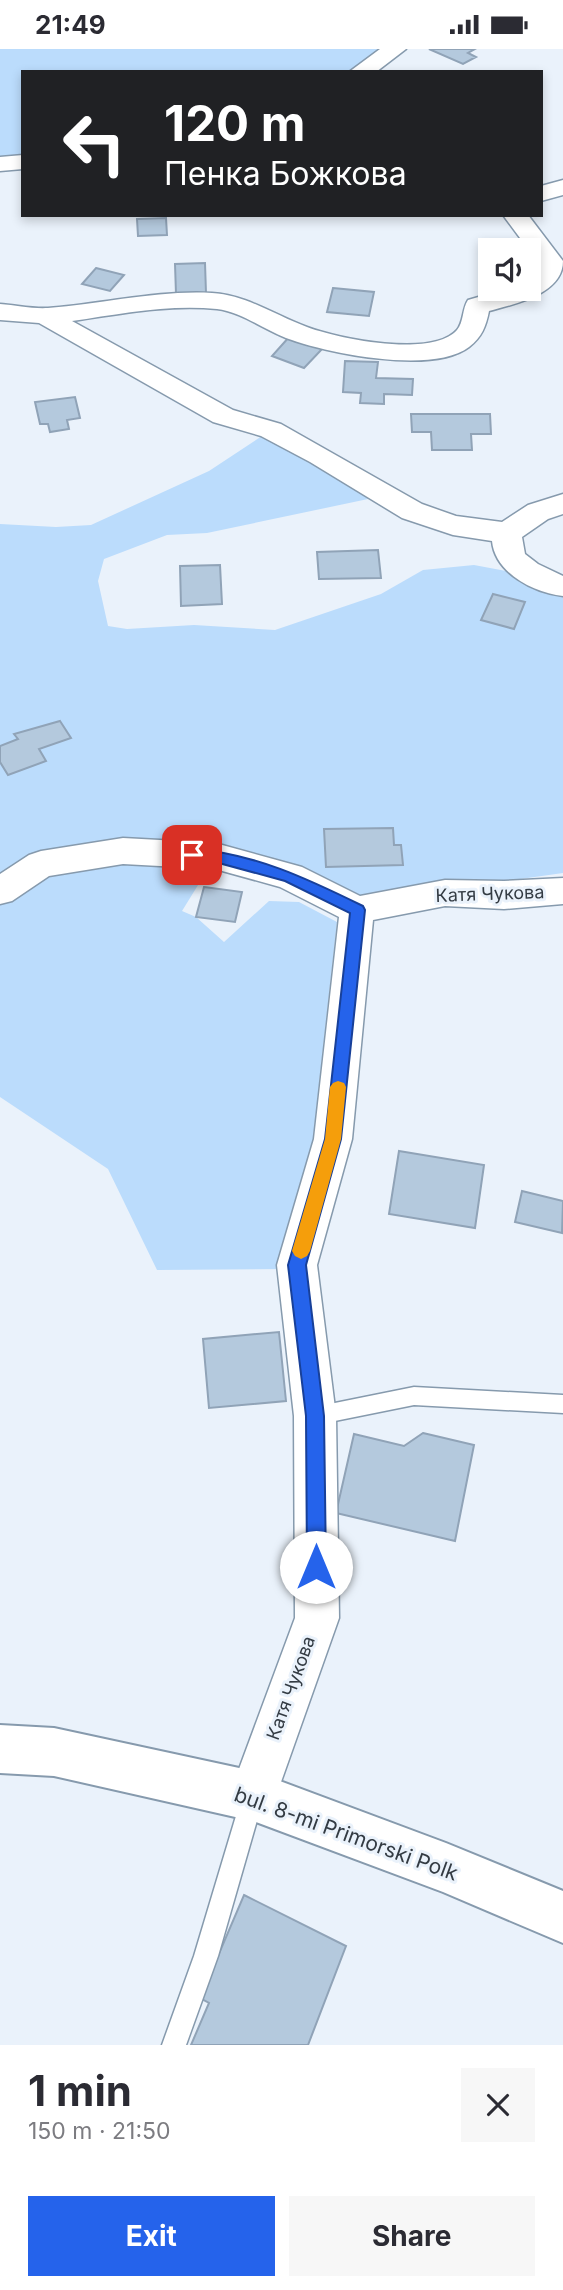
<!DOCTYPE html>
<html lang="en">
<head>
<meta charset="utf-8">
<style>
	:root { --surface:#fff; --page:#f7f7f7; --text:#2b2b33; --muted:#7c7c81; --accent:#2563eb }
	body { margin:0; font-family:Inter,sans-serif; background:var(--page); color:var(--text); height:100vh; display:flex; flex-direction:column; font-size:26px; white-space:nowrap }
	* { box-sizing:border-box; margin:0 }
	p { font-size:23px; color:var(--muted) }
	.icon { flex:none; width:38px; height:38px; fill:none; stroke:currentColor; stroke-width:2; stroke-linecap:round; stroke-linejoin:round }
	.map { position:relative; height:1996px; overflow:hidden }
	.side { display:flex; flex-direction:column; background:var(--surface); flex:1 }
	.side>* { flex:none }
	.top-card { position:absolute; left:21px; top:21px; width:522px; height:147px; border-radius:0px; box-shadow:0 4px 10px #0003; background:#202124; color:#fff; overflow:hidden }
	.controls { position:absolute; left:478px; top:189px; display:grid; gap:14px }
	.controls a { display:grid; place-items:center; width:63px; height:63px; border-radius:0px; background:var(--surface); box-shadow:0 4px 10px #0003; font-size:35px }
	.pin { position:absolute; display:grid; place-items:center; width:60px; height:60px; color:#fff; margin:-30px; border-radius:14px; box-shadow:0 4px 10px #0006 }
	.me { position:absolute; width:77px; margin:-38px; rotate:0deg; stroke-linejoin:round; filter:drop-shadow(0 0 5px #0008) }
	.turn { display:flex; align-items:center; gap:24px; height:147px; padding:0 28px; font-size:32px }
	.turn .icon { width:91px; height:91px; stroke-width:2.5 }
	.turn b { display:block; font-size:49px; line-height:60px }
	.round { display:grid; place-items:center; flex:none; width:74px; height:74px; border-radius:0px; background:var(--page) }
	.summary { display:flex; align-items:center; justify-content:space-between; height:119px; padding:0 28px }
	h1 { font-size:42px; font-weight:700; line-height:52px }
	.cta { display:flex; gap:14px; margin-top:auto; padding:14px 28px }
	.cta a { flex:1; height:80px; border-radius:0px; background:var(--accent); color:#fff; font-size:28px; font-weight:700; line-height:80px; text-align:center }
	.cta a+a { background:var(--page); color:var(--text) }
	.status { display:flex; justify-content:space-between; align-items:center; height:49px; padding:0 35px; background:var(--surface); direction:ltr }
	.status svg { height:19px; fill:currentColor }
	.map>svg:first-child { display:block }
</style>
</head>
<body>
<div class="status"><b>21:49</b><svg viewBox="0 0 49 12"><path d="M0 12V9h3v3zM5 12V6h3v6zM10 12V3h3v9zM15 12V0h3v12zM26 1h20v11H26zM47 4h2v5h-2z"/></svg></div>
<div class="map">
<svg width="563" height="1996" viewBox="0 0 563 1996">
	<rect width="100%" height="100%" fill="#eaf2fb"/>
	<!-- green -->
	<path fill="#bbdcfc" d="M0,0H382L347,23H23V121L0,123Z
		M271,381L387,446L207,484L167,486L104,510L98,532L108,577L127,580L194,576L275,581L381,545L423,521L474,516L506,522L563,547V824L362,852L216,807L182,862L196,868L224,893L269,852L299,853L337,873L311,1108L285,1220L157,1221L108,1120L0,1048V475L56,478L91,476L209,422Z"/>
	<!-- building -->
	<path fill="#b4c9dd" stroke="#90a3b7" stroke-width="2" d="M429,0H475L468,4L476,8L463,15Z
		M166,169L167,186L138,187L137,170Z
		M205,214L206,244L176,245L175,215Z
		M96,219L124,226L110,242L82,235Z
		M333,239L374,243L369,267L327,263Z
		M290,287L324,298L304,319L272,307Z
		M345,312L378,313L376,329L413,330L412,346L384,345V355L360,354L361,344L343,343Z
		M75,348L80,369L67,371L69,380L50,383L48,375H40L35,353Z
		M411,365H490L491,385H471L472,401H432L431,383H412Z
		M378,501L381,529L319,530L317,503Z
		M220,516L222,555L181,557L180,517Z
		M493,545L525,553L514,580L481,571Z
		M60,672L71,689L39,700L46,712L8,726L0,713V697L18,690L14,685Z
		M393,779L394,796H401L403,816L326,818L324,780Z
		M204,838L242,843L235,873L196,868Z
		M399,1102L484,1116L475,1179L389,1165Z
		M522,1142L563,1152L562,1184L515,1173Z
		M279,1283L286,1352L209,1359L203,1290Z
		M423,1384L474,1396L455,1492L336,1464L354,1385L404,1397Z
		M244,1846L346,1897L308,1996H191L209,1954L200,1949Z"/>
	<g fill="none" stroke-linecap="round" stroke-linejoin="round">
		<!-- service casing -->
		<g stroke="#869aad" stroke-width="3">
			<path id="service" d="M414,1338L563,1346V1364L414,1356L315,1376L308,1374L305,1367L308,1360L315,1358Z
				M253,1736L261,1739L264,1747L218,1907L186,1996H162L194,1907L242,1747L245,1739Z"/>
		</g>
		<!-- minor casing -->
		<g stroke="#869aad" stroke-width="3">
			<path id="minor" d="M380,0H406L376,23H349Z
				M23,106V120L0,122V108Z
				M563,131V146L541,152V137Z
				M503,166H528L563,212C563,245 515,255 489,262C486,277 482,288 469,298C432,326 326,304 286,289C263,280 241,263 217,260C169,255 119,265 72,272L233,361L281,375L422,455L456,467L502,473L528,456L563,445V465L548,470L522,488L525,505L538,515L563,527V547C534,544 495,524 492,492L453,486L402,469L310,413L261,387L213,373L39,274L0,271V255C16,256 32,260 48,259C103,255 157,241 212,244C247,246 276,267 307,278C339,290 432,309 457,281C464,273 462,260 468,251L506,240H528V229L534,226L540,216Z
				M123,789L215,794L302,818L360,847L445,831L504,832L563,829V855L504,860L445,857L373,871L352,1090L317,1216L336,1367L339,1569L270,1764L253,1771L236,1764L229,1747L295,1569L294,1367L277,1216L314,1090L339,868L280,838L215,820L123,815L49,827L12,852L0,855V825L29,806L41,802Z"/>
		</g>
		<!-- secondary casing -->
		<g stroke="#869aad" stroke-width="4">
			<path id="secondary" d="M0,1676L54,1679L253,1722L446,1794L563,1842V1894L443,1843L253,1772L54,1727L0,1724Z"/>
		</g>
		<!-- service -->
		<use href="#service" fill="#fff" fill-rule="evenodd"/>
		<!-- minor -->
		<use href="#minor" fill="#fff" fill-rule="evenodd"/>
		<!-- secondary -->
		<use href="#secondary" fill="#fff" fill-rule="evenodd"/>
	</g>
	<!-- route -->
	<path fill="#2563eb" stroke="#184099" stroke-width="2" d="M192,800C254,804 308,830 363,857L365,861L341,1090L306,1216L324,1367L326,1518L323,1525L316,1528L309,1525L307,1518L306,1367L288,1216L325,1090L350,864L285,832L215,813L187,810L185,806L187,802Z"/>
	<!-- slow -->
	<path fill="#f59e0b" d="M338,1032L344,1034L346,1038L341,1090L310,1202L307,1207L301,1210L295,1207L292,1202L325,1090L330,1038L333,1034Z"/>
	<g text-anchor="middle" stroke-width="6" stroke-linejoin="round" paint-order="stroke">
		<!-- street labels -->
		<g font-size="18" fill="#333b43" stroke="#eaf2fb">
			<text transform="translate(490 845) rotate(-2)" y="6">Катя Чукова</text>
			<text transform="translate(291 1639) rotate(-70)" y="6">Катя Чукова</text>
		</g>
		<!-- near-street labels -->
		<g font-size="21" fill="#333b43" stroke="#eaf2fb">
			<text transform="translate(346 1785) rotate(20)" y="7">bul. 8-mi Primorski Polk</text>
		</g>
	</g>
</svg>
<div class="controls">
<a><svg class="icon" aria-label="sound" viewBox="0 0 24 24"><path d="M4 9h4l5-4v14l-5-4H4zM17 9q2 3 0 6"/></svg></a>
</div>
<div class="pin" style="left:192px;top:806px;background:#d93025"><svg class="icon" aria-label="arrive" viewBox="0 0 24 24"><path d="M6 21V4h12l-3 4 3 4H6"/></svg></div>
<svg class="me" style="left:316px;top:1518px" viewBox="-20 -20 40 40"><circle r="19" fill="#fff"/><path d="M0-13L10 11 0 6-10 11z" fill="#2563eb"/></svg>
<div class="top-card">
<div class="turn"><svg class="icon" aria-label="left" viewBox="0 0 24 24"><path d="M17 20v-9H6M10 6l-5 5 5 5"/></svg><div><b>120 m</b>Пенка Божкова</div></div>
</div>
</div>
<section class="side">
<div class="summary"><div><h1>1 min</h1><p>150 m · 21:50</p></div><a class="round"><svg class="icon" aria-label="close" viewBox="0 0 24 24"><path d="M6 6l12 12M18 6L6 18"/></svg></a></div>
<div class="cta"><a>Exit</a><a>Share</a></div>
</section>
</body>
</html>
